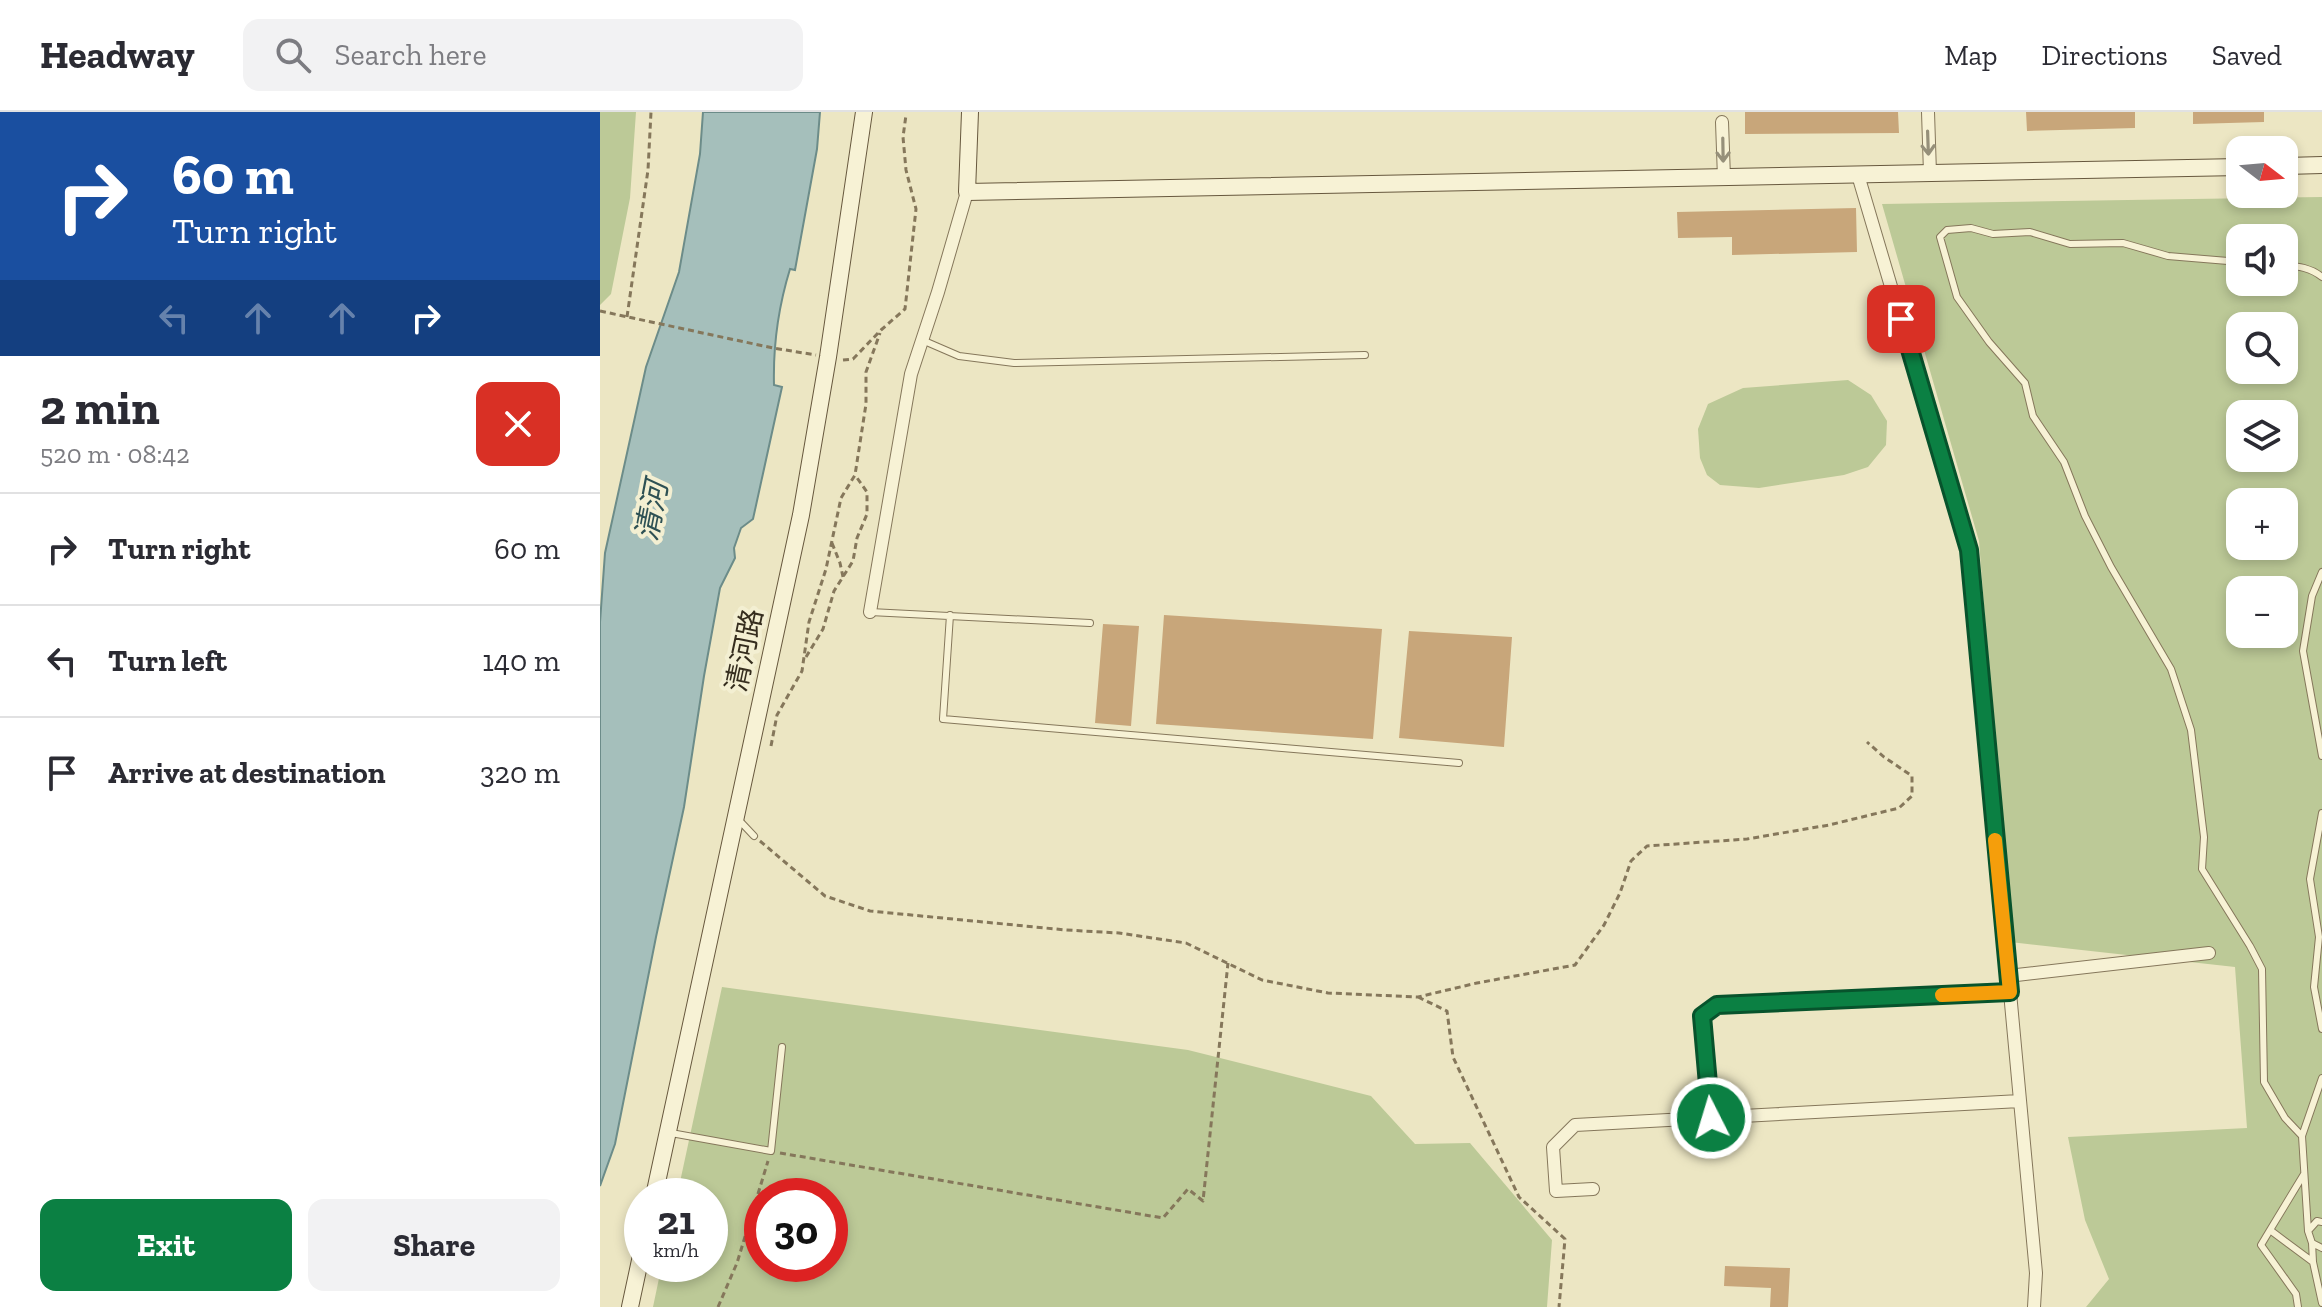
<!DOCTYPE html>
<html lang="en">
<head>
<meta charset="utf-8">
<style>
	:root { --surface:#fff; --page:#f2f2f3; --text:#2b2b33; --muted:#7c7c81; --line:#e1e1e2; --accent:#0b8043 }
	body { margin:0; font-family:"Zilla Slab","Noto Sans SC",serif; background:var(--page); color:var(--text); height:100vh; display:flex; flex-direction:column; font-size:30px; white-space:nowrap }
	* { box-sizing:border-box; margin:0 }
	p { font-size:26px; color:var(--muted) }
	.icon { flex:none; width:44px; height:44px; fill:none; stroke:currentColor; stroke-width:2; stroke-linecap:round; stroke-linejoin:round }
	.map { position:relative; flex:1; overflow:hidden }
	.details { display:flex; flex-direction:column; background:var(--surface); width:600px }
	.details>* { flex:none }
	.hud { background:#1a4fa0; color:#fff; overflow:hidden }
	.needle { width:52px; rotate:106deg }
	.fabs { position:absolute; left:1626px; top:24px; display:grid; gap:16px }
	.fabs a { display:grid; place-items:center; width:72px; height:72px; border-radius:16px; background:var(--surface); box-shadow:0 4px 12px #0003; font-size:40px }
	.speed { position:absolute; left:24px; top:1066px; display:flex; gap:16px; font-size:40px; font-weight:700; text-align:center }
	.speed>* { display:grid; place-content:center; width:104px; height:104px; border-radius:50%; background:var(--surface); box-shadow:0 4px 12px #0003; line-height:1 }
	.speed small { font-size:20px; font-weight:400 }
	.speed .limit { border:12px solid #d22; background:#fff; color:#111 }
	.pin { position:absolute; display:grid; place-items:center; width:68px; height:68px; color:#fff; margin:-34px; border-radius:16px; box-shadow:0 4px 12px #0006 }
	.me { position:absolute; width:88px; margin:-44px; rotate:355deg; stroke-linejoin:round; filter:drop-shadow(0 0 6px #0008) }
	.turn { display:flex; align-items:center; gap:28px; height:168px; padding:0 40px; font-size:36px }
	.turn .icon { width:104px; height:104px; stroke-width:2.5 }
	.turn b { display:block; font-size:56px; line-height:68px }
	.lanes { display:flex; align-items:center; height:76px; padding:0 40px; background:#0003; justify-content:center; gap:40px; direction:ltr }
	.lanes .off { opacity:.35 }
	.round { display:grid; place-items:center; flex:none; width:84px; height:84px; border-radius:16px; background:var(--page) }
	.headline { display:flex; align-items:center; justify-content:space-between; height:136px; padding:0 40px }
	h1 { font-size:48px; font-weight:700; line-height:60px }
	.cta { display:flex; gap:16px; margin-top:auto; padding:16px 40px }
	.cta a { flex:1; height:92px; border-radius:16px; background:var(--accent); color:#fff; font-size:32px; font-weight:700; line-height:92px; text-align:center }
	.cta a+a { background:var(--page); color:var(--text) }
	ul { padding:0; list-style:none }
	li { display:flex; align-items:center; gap:24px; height:112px; padding:0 40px; border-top:2px solid var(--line) }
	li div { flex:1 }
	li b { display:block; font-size:30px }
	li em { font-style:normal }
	header { display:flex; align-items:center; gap:48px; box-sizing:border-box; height:112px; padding:0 40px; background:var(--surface); border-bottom:2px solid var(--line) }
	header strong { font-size:38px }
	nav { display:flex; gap:44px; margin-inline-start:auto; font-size:28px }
	.search { width:560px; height:72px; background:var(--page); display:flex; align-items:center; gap:20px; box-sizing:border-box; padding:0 28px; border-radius:16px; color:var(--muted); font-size:30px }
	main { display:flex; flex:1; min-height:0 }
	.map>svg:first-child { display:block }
</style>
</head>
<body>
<header>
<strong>Headway</strong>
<div class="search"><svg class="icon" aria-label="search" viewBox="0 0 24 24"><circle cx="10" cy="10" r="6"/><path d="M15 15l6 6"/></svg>Search here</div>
<nav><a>Map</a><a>Directions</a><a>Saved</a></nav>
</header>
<main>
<section class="details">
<div class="hud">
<div class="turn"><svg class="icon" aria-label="right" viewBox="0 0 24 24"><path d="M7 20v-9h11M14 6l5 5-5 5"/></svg><div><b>60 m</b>Turn right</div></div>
<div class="lanes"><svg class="icon off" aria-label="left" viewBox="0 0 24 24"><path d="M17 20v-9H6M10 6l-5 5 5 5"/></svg><svg class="icon off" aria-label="ahead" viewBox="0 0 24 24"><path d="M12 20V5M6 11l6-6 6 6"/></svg><svg class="icon off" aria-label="ahead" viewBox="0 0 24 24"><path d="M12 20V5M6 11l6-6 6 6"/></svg><svg class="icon" aria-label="right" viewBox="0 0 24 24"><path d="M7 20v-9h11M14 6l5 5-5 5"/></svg></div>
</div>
<div class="headline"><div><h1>2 min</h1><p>520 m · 08:42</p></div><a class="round" style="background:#d93025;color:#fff"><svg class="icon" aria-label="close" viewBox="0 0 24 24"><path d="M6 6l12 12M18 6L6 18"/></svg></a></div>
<ul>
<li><svg class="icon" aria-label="right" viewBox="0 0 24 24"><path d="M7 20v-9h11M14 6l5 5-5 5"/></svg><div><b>Turn right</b></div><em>60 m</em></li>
<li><svg class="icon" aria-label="left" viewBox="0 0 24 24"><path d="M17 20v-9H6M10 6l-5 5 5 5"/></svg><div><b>Turn left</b></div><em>140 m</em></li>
<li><svg class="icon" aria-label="arrive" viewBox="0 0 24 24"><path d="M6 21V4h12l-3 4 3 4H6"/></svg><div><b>Arrive at destination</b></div><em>320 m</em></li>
</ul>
<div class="cta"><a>Exit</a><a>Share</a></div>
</section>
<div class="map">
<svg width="1722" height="1195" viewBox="0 0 1722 1195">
	<rect width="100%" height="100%" fill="#ece6c3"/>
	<!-- green -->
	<path fill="#bcc997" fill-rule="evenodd" d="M0,0H36L30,86L11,182L0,193Z
		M1722,85V1195H1486L1509,1167L1485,1108L1468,1025L1647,1016L1635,855L1410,830L1379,429L1282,92ZM1640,126H1684V170H1640ZM1640,214H1684V258H1640ZM1640,302H1684V346H1640ZM1640,390H1684V434H1640ZM1640,478H1684V522H1640Z
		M1248,268L1271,283L1287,309L1286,333L1268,355L1244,363L1159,376L1120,373L1107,363L1100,346L1098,317L1108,292L1143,276Z
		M122,875L588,938L771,984L815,1032L870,1031L952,1128L947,1195H53L62,1152H110V1084H77ZM162,1084H230V1152H162Z"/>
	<!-- water -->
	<path fill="#a5bfbb" stroke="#6c8c89" stroke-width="2" d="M103,0H220L217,37L195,158L190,157C178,196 173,233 174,273L182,275L153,407L141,416L134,436L135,446L120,476L104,564L84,695L56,825L15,1032L0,1074V510L5,441L46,255L79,160L100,42Z"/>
	<!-- building -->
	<path fill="#c8a67a" d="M1145,0H1298L1299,21L1145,22Z
		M1426,0H1535V16L1427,19Z
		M1593,0H1664V10L1593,12Z
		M1256,96L1257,140L1132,143V125L1078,126L1077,100Z
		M564,503L782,517L773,627L556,612Z
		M503,512L539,514L531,614L495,611Z
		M809,519L912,525L904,635L799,626Z
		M1125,1154L1190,1156L1188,1195H1170L1171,1176L1124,1174Z"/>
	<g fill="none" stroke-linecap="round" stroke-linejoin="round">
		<!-- lane casing -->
		<g stroke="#85775b" stroke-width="8">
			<path id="lane" d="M1640,150L1568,144L1523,131L1470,132L1430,120L1393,122L1371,116L1347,118L1340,125L1357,185L1389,230L1425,271L1433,304L1464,350L1485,404L1511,455L1571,557L1591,618L1604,725L1602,757L1650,834L1662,857L1664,970L1685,1006L1702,1024
				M1684,153C1698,154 1711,156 1722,165
				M322,228L359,244L414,251L765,243
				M1722,460L1712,484L1703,539L1722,644
				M270,500L490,511
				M350,503L343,607L859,651
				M1722,701L1710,767L1719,825L1714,875L1722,917
				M137,706L154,724
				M71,1021L171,1039L182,935
				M1704,1062L1670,1118L1713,1150L1712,1131
				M1722,1110L1717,1109L1708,1119L1712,1131L1722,1136
				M1670,1118L1661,1133L1696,1182L1698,1195
				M1708,1119L1702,1024L1722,966
				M1713,1150L1722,1191"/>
		</g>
		<!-- street casing -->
		<g stroke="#85775b" stroke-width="14">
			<path id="street" d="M1328,0L1330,61
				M1122,10L1124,66
				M1258,63L1369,438L1436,1161L1434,1195
				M270,500L311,262L338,180L367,80
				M1408,864L1609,841
				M1111,1006L1102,904L1117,893L1410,880
				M993,1077L956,1079L953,1035L975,1013L1420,989"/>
		</g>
		<!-- secondary casing -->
		<g stroke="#67583e" stroke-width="18">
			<path id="secondary" d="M370,0L367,80L1640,55
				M1684,54L1722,53
				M54,1084L201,403L228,245L264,0
				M30,1195L42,1139"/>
		</g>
		<!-- path -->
		<path stroke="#85775b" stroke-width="3" stroke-dasharray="6 4" stroke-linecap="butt" d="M0,199L173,236L216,243
			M27,205L48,58L51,0
			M243,248L253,247L281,218L305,197L316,97L306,58L303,25L306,3
			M232,431L240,451L243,465
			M206,545L223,517L234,479L253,449L257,426L267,402V380L255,363
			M171,634L177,603L202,559L209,510L226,457L241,386L255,363L266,292V260L280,221
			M160,729L225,784L270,799L466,818L519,821L586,831L662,868L728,881L818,885L877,871L975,853L1004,813L1020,781L1031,749L1047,734L1147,727L1229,713L1299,696L1312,684V664L1284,645L1267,630
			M818,885L847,899L853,945L919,1085L965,1127L959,1195
			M180,1041L563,1106L588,1077L603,1089L628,851
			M118,1195L137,1151L168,1049"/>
		<!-- lane -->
		<use href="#lane" stroke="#f7f2d5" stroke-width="6"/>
		<!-- street -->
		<use href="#street" stroke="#f7f2d5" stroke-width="12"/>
		<!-- secondary -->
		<use href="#secondary" stroke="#f7f2d5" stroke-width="16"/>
	</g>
	<!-- one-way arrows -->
	<defs><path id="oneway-shaft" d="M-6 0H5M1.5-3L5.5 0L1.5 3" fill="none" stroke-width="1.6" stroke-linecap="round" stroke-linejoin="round" transform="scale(2)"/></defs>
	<g stroke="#96907a">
		<use href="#oneway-shaft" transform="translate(1328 31) rotate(88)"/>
		<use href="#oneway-shaft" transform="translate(1123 38) rotate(89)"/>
	</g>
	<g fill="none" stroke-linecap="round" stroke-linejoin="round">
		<!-- route casing -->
		<g stroke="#07532c" stroke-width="20">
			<path id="route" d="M1111,1006L1102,904L1117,893L1410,880L1369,438L1301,207"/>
		</g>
		<!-- route -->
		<use href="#route" stroke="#0b8043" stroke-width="14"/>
		<!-- slow -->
		<path stroke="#f59e0b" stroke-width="14" d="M1342,883L1410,880L1395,728"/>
	</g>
	<g text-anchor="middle" stroke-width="8" stroke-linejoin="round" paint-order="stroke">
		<!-- street labels -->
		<g font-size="28" fill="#352d1e" stroke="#f3efd2">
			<text transform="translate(144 538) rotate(-78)" y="10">清河路</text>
		</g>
		<!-- water labels -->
		<g font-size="30" font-style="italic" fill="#2e5154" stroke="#f3efd2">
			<text transform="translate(52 399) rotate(-79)" y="10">清河</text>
		</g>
	</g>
</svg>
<div class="fabs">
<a><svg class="needle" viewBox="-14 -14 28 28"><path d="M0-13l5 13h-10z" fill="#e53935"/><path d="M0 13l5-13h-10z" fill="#7c7c81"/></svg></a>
<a><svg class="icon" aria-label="sound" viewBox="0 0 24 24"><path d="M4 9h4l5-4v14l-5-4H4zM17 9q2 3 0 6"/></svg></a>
<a><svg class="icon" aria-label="search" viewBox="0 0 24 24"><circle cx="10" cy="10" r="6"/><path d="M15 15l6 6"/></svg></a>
<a><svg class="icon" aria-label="layers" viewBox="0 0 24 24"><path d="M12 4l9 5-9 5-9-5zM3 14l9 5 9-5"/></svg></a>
<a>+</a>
<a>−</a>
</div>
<div class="speed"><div>21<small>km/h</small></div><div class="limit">30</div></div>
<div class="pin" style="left:1301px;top:207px;background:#d93025"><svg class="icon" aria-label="arrive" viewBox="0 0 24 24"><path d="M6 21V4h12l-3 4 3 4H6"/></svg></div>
<svg class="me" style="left:1111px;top:1006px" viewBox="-20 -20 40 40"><circle r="17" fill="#0b8043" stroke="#fff" stroke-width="3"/><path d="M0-11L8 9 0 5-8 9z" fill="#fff"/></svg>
</div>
</main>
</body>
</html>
